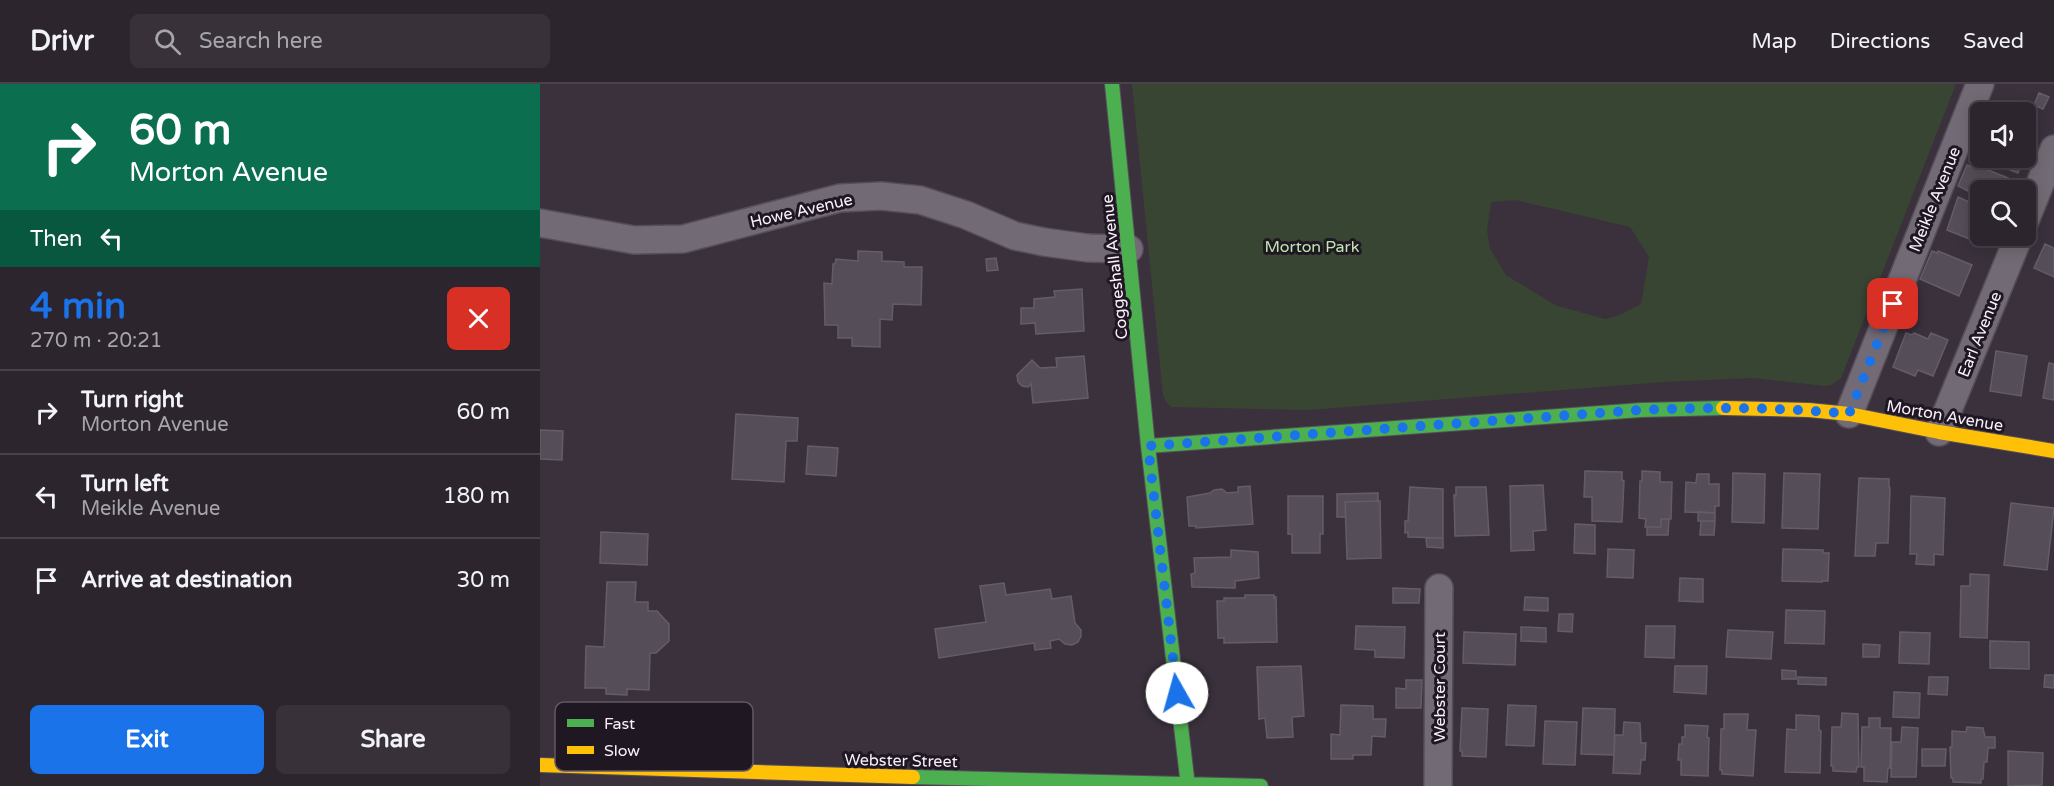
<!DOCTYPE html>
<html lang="en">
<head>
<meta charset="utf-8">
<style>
	:root { --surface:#2c252e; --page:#38313a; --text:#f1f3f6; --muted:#a6a5aa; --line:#48424a; --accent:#1a73e8 }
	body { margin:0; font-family:"Varela Round",sans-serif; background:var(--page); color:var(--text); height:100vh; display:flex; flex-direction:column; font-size:22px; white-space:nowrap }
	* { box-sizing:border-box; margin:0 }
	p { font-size:20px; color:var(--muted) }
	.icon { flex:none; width:33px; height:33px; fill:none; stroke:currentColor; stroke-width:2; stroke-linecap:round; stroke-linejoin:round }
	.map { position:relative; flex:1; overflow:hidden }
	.drawer { display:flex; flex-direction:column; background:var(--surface); width:540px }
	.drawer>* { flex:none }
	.top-card { background:#0b6e4f; color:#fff; overflow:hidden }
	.controls { position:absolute; left:1430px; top:18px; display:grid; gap:12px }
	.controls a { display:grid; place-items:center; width:66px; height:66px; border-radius:9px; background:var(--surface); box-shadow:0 3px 15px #0003,0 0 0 2px var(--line); font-size:30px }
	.pin { position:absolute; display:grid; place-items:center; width:51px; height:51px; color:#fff; margin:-26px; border-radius:12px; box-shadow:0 3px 9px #0006 }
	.me { position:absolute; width:66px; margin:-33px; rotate:353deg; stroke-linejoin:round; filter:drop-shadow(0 0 4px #0008) }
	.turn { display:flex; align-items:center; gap:21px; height:126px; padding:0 30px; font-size:27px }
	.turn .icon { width:78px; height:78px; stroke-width:2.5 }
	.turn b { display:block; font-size:42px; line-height:51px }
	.then { display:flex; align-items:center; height:57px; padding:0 30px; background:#0003; gap:12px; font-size:22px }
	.round { display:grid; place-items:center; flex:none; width:63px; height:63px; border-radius:9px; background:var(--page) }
	.head { display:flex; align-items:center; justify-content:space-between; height:102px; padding:0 30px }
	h1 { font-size:36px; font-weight:800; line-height:45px; color:var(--accent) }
	.button { display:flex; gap:12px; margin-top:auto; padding:12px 30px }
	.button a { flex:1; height:69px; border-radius:9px; background:var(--accent); color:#fff; font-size:24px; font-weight:800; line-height:69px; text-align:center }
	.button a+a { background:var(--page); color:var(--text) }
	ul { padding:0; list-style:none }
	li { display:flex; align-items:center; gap:18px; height:84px; padding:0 30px; border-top:2px solid var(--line) }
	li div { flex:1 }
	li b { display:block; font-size:22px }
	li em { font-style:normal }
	header { display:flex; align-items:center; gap:36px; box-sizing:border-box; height:84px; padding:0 30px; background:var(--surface); border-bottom:2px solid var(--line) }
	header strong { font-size:28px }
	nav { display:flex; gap:33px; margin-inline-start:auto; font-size:21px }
	.search { width:420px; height:54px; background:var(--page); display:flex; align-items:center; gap:15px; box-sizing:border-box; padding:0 21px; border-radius:9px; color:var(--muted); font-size:22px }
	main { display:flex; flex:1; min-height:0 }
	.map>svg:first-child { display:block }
</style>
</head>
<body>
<header>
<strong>Drivr</strong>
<div class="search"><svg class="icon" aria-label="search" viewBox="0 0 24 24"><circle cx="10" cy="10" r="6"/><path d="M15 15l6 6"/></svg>Search here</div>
<nav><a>Map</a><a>Directions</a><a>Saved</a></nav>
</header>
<main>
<section class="drawer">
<div class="top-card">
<div class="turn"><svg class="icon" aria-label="right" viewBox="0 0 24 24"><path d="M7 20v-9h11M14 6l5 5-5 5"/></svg><div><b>60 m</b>Morton Avenue</div></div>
<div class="then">Then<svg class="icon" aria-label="left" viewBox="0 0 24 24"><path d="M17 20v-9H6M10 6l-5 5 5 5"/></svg></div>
</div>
<div class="head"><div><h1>4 min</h1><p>270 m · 20:21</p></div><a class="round" style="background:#d93025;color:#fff"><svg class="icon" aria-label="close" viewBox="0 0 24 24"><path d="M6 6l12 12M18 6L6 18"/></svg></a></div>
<ul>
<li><svg class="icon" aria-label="right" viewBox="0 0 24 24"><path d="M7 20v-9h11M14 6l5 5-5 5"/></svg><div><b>Turn right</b><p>Morton Avenue</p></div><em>60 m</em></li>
<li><svg class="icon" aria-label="left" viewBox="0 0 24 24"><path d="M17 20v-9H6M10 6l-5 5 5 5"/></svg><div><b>Turn left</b><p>Meikle Avenue</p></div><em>180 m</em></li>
<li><svg class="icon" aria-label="arrive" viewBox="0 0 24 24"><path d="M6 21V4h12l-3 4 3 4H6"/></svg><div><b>Arrive at destination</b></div><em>30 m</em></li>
</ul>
<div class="button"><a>Exit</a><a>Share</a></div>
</section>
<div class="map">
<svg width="1514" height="702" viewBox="0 0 1514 702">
	<rect width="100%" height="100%" fill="#3a313d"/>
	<!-- green -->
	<path fill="#384533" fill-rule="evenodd" d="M592,0H1416L1301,294L1292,301L1285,302L1212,294L1123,298L769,326L631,323L627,319L623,311ZM976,116L1090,143L1109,173L1101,220L1080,231L1065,235L1015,221L966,191L950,165L947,146L951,118Z"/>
	<!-- building -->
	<path fill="#554d58" stroke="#645d67" stroke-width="1.5" d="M1499,9L1509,13L1503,25L1494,21Z
		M1460,74H1471L1482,78L1478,89L1457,81Z
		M1433,80L1468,94L1462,106H1440V113L1418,102L1427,81L1432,83Z
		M1418,113L1440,123V152H1445L1442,160L1407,146Z
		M1505,160L1514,164V193L1494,184Z
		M318,167L342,168V177L364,178V183H382L381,221L353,220L352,236L340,235V263L312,262V254H298V241H285L284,199L292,200L293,180H295L296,175L318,177Z
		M1392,167L1397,169L1398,167L1432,181L1419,212L1380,195Z
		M456,174L458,186L447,187L446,175Z
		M542,205L544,247L496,250L495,239L481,240V224H494V215L515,213L514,207Z
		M1366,249L1372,251L1374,249L1388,255L1391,249L1408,256L1393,292L1378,286L1375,292L1353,283Z
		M1456,267L1487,272L1481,312L1450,307Z
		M544,272L548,314L493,319L491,300L488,303L482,302L478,298L477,291L492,276L500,284L517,283L516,274Z
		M1509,279L1514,280V316L1503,314Z
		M196,330L258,334L257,357H246L244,398L192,395Z
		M0,346L23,347L22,376L0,375Z
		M268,362L298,364L296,392L266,390Z
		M1045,387L1082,388V396L1084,397L1082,438L1052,437V413H1044Z
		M1102,387L1120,388V398H1132L1131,435H1121V443H1105L1106,435L1099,434L1100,397H1102Z
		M1193,389L1225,390L1224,439L1192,438Z
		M1244,389L1280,390L1278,445L1242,444Z
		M1157,390H1169V400H1179V422H1175V429L1145,428L1146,398L1156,399Z
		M1319,394L1349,395V403L1350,404L1348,459H1336L1335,472H1315Z
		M1003,401L1006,446L993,447L994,466L971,467L970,402Z
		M710,402L713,440L656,444V442H649L647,413L670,409L674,406L682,405L687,409L698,408V403Z
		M870,403L903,405V454L868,453V448L865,449V437H868Z
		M916,403H946L949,451L915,452L914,411L916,412Z
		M838,409V417L805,418L806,433H797V410Z
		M748,412H783V450H780V469H752V450H748Z
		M1371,412L1405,414L1403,471L1394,470V481L1376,480L1377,470H1370Z
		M840,417L841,474L807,475L805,418Z
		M1471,419L1514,424L1507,486L1464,481Z
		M1158,428L1175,429V437H1158Z
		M1121,435H1129L1128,451H1107V443H1121Z
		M1161,437H1175L1174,451H1160Z
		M1035,440L1055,441V470L1034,469Z
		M61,448L108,450L107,481L60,479Z
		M886,454H903V464L887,463Z
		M1068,465L1094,466L1093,494L1067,493Z
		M1243,465L1283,466V469H1289L1288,497H1282V498L1242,497Z
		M691,466L718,468L719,494L695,497V504L652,503L651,490L655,489L654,474L691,473Z
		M1430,490L1449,491L1447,554L1420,553L1421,502H1430Z
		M1140,494L1163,495V518L1139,517Z
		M67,498H96L95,518H108V527H117L129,540V557L116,569H110L109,606L87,605V611L66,610V604H45L46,562L64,563Z
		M464,499L466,511L510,505L512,515L531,512L535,539L541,546V552L538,558L532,561L525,560L519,555L510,557L511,564L495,566L494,559L399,574L395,545L446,538L440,502Z
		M853,504L880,505L879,519H853Z
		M705,511H734V514L736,513L737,558L684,559V554H678L677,517H684V514H705Z
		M985,513L1008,514V527L984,526Z
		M1246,526L1285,527L1284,560L1245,559Z
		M1019,530H1033L1032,548L1018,547Z
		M816,542L865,543L864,574L835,573V566L815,565Z
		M1106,542H1135L1134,574L1105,573Z
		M981,543L1006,544V558L981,557Z
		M1188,546L1233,548L1231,575L1186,573Z
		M924,548L976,550L975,581L923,579Z
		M1360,548L1390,549L1389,580L1359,579Z
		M1450,557L1489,558V585L1450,584Z
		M1323,560L1340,561L1339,573H1323Z
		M761,582L764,632L752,633L753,653L727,654L725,634L719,635L717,583Z
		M1135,582H1167L1166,610L1134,608Z
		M1242,586L1256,587V595H1242Z
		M1505,591H1514V604L1504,603Z
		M1258,593L1286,594V601L1258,600Z
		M1389,593H1408L1407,611L1388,610Z
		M866,596H882L881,624H856V604L866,605Z
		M1354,608L1380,609L1379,634L1353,633Z
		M801,621L833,622V635H846L845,653L832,652L831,671H813V675H791V650L800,651Z
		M968,621L996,622L994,662L966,661Z
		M922,624L948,625L946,673L922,672V667H920Z
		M1043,624L1075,625L1074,671L1041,670Z
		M1302,629L1318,630L1319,683H1317L1316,688L1293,687V682H1291L1292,643H1301Z
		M1184,630H1208L1207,646H1216L1213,692L1182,690V686H1180L1181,645H1184Z
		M1256,631L1279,632V646L1281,647L1280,689L1245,688L1247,645L1256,646Z
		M1329,634H1340V644H1351L1350,684H1348L1347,698L1324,697V683H1321L1322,643H1329Z
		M1005,637L1037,638L1035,681L1003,680Z
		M1084,638L1100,639L1101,659H1106L1105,676H1101L1100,690L1073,689L1075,651H1083Z
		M1145,641L1168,642L1167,653L1169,654L1168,692L1141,691V676H1138L1139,660H1142V653H1145Z
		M1362,643L1378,644L1376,693H1351L1352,658H1361Z
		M1427,643L1443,644L1445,653H1455V664H1448L1447,678H1444L1443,695H1441V699L1413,698V694H1411L1410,663H1412V647L1426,648Z
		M1382,665H1406L1405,682H1382Z
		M1468,667L1503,669L1502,701L1468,702Z"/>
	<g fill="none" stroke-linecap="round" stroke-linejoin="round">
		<!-- street casing -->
		<g stroke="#554d58" stroke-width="30">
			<path id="street" d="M1485,137L1514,65
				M0,139L94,156L143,155L300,114L341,112L380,116L426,131L475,152L504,158L548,164L589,165
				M1309,330L1440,0
				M1399,348L1479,152
				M898,702L899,504"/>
		</g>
		<!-- fast casing -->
		<g stroke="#554d58" stroke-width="16">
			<path id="fast" d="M572,0L608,362L648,702
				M608,362L1101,326L1183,324
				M373,693L721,702"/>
		</g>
		<!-- slow casing -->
		<g stroke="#554d58" stroke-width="16">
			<path id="slow" d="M1183,324L1269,326L1309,330L1399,348L1514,367
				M0,681L373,693"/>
		</g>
		<!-- street -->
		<use href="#street" stroke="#726b75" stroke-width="27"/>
		<!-- fast -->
		<use href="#fast" stroke="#4caf50" stroke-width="14"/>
		<!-- slow -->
		<use href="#slow" stroke="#ffc107" stroke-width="14"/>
	</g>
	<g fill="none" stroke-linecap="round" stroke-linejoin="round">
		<!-- route -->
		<path stroke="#1a73e8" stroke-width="10" stroke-dasharray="0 18" d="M637,609L608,362L1101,326C1171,323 1240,323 1309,330L1353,220"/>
	</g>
	<g text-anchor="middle" stroke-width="6" stroke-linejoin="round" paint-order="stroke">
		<!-- street labels -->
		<g font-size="16" fill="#fbf0fe" stroke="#1f1721">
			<text transform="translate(1394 115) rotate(-68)" y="6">Meikle Avenue</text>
			<text transform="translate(261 126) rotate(-13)" y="6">Howe Avenue</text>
			<text transform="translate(574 183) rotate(-96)" y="6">Coggeshall Avenue</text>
			<text transform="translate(1439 250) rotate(-68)" y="6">Earl Avenue</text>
			<text transform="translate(1405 331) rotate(10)" y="6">Morton Avenue</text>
			<text transform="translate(899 603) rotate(-90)" y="6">Webster Court</text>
			<text transform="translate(361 676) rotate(1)" y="6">Webster Street</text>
		</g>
		<!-- park labels -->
		<g font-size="16" fill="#bfe6b1" stroke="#1f1721">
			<text x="772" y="168">Morton Park</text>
		</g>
	</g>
	<!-- legend -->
	<rect x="15" y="618" width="198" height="69" rx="9" fill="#1f1721" stroke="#615863" stroke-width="1.5"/>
	<rect x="27" y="635" width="27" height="8" fill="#4caf50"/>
	<rect x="27" y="662" width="27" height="8" fill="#ffc107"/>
	<g font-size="16" fill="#fbf0fe">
		<text x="64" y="645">Fast</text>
		<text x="64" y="672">Slow</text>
	</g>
</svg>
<div class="controls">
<a><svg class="icon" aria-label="sound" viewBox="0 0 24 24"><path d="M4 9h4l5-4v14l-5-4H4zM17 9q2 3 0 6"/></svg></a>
<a><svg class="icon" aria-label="search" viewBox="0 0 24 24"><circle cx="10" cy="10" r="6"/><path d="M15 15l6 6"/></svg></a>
</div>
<div class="pin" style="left:1353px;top:220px;background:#d93025"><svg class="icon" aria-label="arrive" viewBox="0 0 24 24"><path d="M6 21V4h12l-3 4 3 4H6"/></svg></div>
<svg class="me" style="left:637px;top:609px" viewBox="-20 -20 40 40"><circle r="19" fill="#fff"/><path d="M0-13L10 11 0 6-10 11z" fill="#1a73e8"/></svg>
</div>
</main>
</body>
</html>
